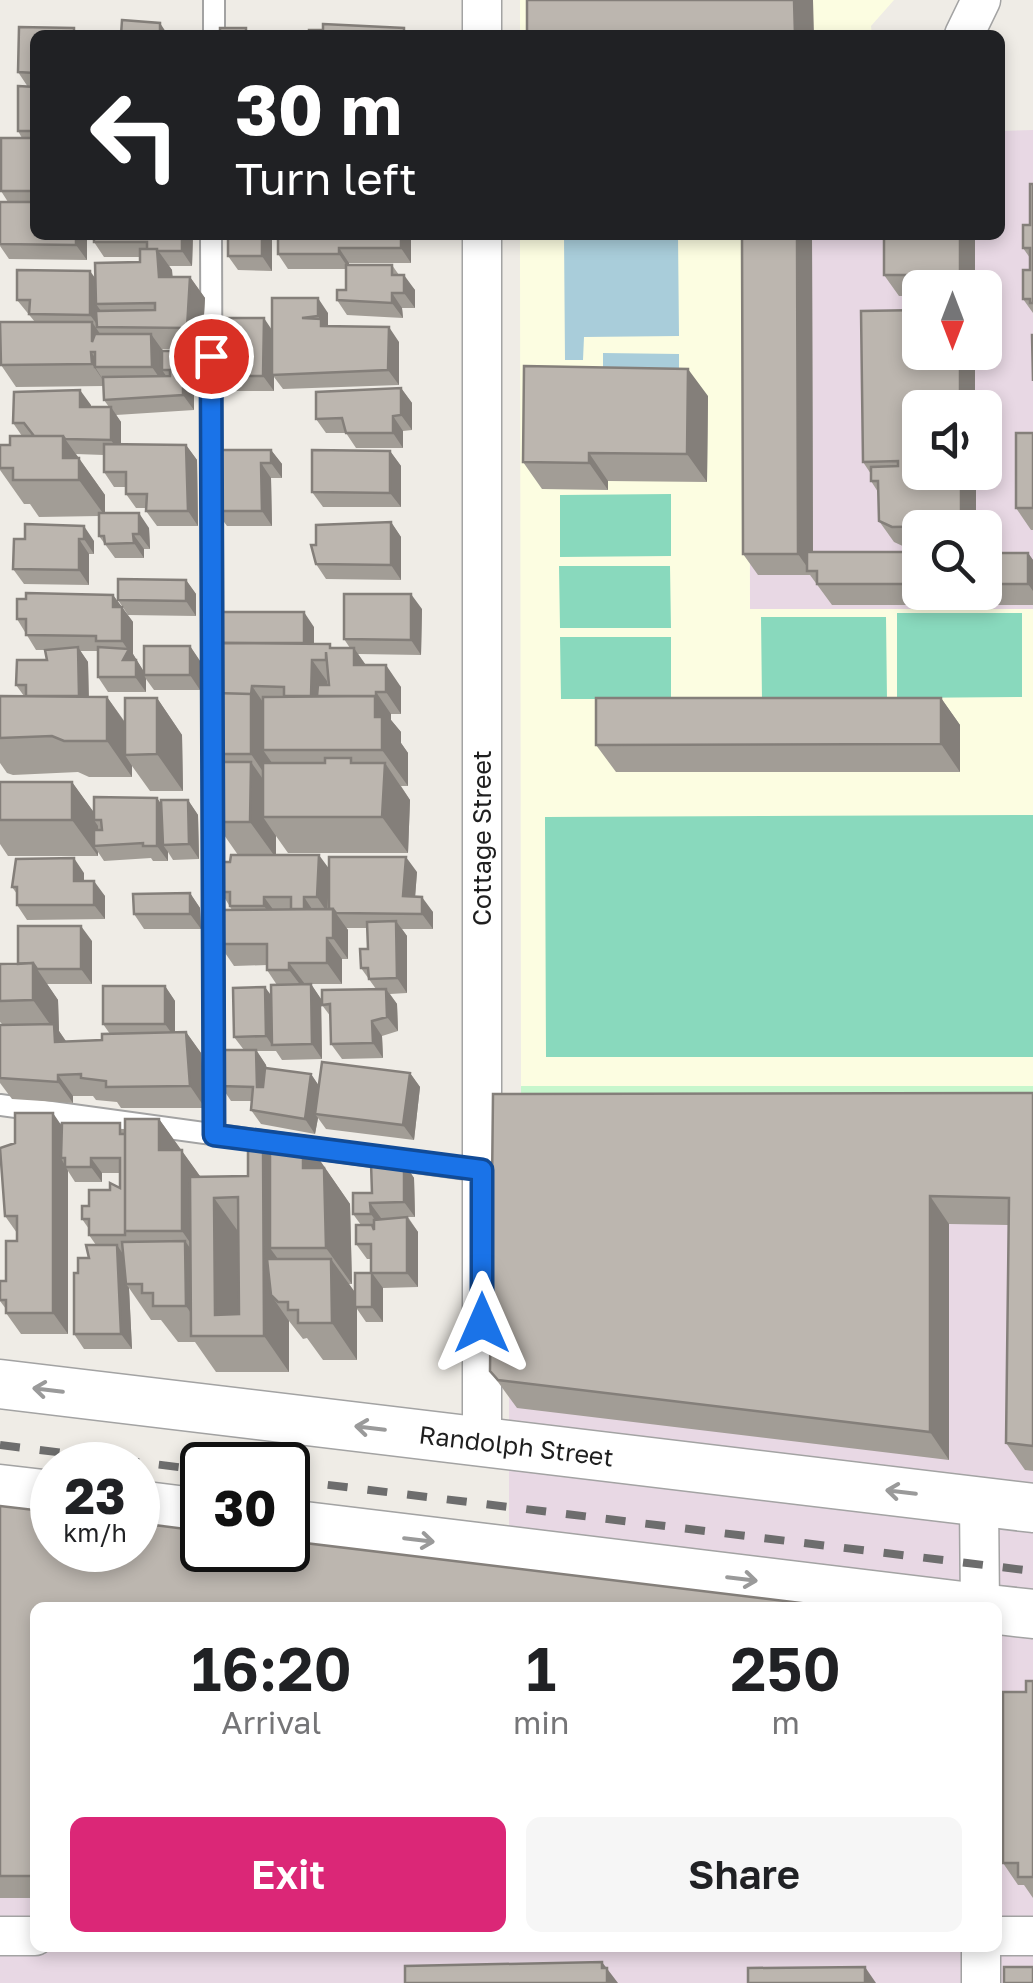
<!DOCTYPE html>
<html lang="en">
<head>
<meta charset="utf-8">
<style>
	:root { --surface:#fff; --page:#f6f6f6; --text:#202124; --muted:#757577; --accent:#db2777 }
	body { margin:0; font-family:"Golos Text",sans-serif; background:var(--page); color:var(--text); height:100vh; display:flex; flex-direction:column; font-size:38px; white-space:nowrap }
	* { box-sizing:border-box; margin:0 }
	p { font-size:32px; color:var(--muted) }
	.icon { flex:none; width:55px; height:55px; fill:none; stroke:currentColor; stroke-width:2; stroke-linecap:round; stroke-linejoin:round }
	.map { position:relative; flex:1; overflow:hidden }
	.drawer { position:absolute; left:30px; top:1602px; width:972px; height:350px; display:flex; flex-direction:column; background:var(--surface); border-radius:15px; box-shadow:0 5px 15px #0003 }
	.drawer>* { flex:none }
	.top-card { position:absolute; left:30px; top:30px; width:975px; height:210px; border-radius:15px; box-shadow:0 5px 15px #0003; background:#202124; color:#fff; overflow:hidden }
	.needle { width:65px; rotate:180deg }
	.controls { position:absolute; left:902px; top:270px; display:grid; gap:20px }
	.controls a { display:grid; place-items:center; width:100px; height:100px; border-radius:15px; background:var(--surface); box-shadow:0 5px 15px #0003; font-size:50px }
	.speed { position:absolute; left:30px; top:1442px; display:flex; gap:20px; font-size:50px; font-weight:700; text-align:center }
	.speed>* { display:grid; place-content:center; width:130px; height:130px; border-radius:50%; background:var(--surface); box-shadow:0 5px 15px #0003; line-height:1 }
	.speed small { font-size:25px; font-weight:400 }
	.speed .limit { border:5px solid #111; border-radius:15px; background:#fff; color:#111 }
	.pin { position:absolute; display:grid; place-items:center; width:85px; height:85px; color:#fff; margin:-42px; border:5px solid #fff; border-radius:50%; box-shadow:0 2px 10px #0007 }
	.me { position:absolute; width:110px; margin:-55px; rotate:0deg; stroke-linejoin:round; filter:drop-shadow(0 0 8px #0008) }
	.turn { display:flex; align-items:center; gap:35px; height:210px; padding:0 40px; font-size:45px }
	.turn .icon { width:130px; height:130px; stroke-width:2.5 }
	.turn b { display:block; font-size:70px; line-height:85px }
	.eta { display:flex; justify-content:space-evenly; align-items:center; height:170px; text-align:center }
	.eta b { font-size:60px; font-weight:600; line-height:70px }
	.action { display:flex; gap:20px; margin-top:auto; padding:20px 40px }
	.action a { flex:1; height:115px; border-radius:15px; background:var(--accent); color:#fff; font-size:40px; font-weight:600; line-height:115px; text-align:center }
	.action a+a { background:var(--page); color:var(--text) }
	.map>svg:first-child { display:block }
</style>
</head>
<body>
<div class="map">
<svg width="1033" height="1983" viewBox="0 0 1033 1983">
	<rect width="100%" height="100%" fill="#efece6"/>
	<!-- industrial -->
	<path fill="#e8d8e4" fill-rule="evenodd" d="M1033,130V609L750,610L749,235H1000V131ZM920,288H985V352H920ZM920,408H985V472H920ZM920,528H985V592H920Z
		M1033,1120V1983H0V1526L52,1550H138L509,1588V1398ZM35,1608H998V1948H35Z"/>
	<!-- education -->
	<path fill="#fcfde1" d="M520,0H894L871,26L872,35H520Z
		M520,235H749L750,609H1033V1086H521Z"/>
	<!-- park -->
	<path fill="#c6f6cc" d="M521,1086H1033V1120H521Z"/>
	<!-- pitch -->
	<path fill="#89d9bd" d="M671,494V556L560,557V495Z
		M559,566H670L671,628H560Z
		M897,613H1022V697L897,698Z
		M761,617H886L887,700L762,701Z
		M560,637H671V699H561Z
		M1033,815V1057H546L545,817Z"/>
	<!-- water -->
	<path fill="#a9cdda" d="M564,235H678L679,336L584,337L583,360H565Z
		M603,353L679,354V380L603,379Z"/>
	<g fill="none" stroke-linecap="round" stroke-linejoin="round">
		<!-- service casing -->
		<g stroke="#a3a3a3" stroke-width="24">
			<path id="service" d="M214,35V0
				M211,235L214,1135
				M0,1105L482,1171"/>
		</g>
		<!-- minor casing -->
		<g stroke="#a3a3a3" stroke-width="41">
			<path id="minor" d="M482,35V0
				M964,35L981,0
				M482,1441V235
				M979,1501L980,1608
				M0,1936H35
				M998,1936H1033
				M981,1948V1983"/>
		</g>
		<!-- tertiary casing -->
		<g stroke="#a3a3a3" stroke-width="51">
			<g id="tertiary">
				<path id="s1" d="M0,1384L1033,1508"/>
				<path d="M0,1489L52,1495"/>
				<path d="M138,1505L202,1513"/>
				<path d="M288,1524L979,1608"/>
				<path d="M998,1610L1033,1614"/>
			</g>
		</g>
		<!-- service -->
		<use href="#service" stroke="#fff" stroke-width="20"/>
		<!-- minor -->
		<use href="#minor" stroke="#fff" stroke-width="38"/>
		<!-- tertiary -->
		<use href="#tertiary" stroke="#fff" stroke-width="48"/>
		<!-- rail -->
		<path stroke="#6d6d6d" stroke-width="8" stroke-dasharray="20 20" stroke-linecap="butt" d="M0,1445L202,1470
			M288,1480L1033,1571"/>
	</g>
	<!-- wall -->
	<path fill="#a29d96" d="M35,35V235H87V260L9,259L0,246L8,202L1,191L22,138L18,131L28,87L18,72Z
		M1033,184V313L1023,299L1030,270V258L1023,248L1030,225Z
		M193,235L192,266H169L172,270V277H190L205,298L202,349H162L164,351L202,366V392H194V410L116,415L121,422V444L186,445L197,460L198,526H157L146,511L147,508H136L126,494V487H114L104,472V455L76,454L105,495V513L149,528L150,549H144V558H115L99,536V516L39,517L30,504H24L0,470V445H10L22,436L13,423L91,405V407H109L104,400V386L16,387L1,365L35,322L17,300L96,278L140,262V257H104L94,242Z
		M228,235H272V271L238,270L228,256Z
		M411,235V263H349V265H392L399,275L415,290V308H402L403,318L347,315L337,300L346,290V269H288L278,254Z
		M742,235H812L813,552H920V592H985V553H1028L1033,560V605H832L810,575H758L743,554Z
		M975,235V288H920V296H899L884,275Z
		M272,298L328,313V326L399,342V385L283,389L274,377V391H236L225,376L226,347L219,337L272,330Z
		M975,352V408H920L976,528H920V548H907L894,542L879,521L878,492L871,481V474L863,462Z
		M401,388L412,403V430L403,431V448H356L346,433H326L316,419Z
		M708,396L707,482L608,481V490L542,489L523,462Z
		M1033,433V530H1031L1016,508Z
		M271,450L282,464V478H271L272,526H227L216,511Z
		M390,451L401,466V507H323L312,492Z
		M391,522L401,537V580L326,579L316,564V545Z
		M25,524L94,541V554H89V585L24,584L13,569L25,539Z
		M186,580L196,594V616L128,615L118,600Z
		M113,595L133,622V654L144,672L190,646L200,661V690H154L146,679V692H108L98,677V651H80L88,662L89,696L107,697L125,722L157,698L182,735L183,791H150L132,766V777H89L78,772L13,775L7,773L0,763V696H24L16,685L47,660L45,650H36L17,619Z
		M422,609L421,655L358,654L366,665L401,687V714H391V720L401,732V743L408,753V786H401L410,800L408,853H288L276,836V855L329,868L417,872L415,897L433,912V929H402L407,936V993L390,994L397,1004L398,1031L382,1036L383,1058L342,1059L331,1044V1017L322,1005L376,989L361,968L368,949L367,928H346L348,930V959H342V984H305H311L321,999L322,1059L282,1060L276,1051H257L266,1065L267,1068L311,1074L319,1086L410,1073L420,1087L414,1140L326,1129L318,1118L315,1134L261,1124L251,1110L252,1101H231L221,1086L244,1050L234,1037L271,996L277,985L267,970V965L234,966L219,944L232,910L221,892L230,862L238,855L215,822L220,762L215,754L217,693L314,627V643L333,648H350L344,639Z
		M941,698L960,725V772H616L596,745Z
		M0,782H72L94,813L157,798L162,805L188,800L198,815L199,859L173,860L168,852V861H153L151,858L104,861L98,852V856H8L0,844Z
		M84,873V881L105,896V919L27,920L17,905V894L12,887Z
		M190,893L200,908L201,929H144L134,914Z
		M92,941V984H47L58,1000L59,1031L66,1041L102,1040L110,1034L103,1024L165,986L175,1001V1032H186L201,1053L205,1108H121L117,1102L96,1100L93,1096H73V1103L12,1099L0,1083V1025L2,1024L0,1022V964H18Z
		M1033,1093V1471L1025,1470L1006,1443L1009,1225L949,1224V1460L517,1408L490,1371Z
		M159,1119L200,1176H248L263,1146L270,1156L303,1136L350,1204L352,1284H349L355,1293L371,1273V1259H367L356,1244L361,1225L353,1214L372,1193L404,1163L414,1178L415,1217H408L418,1232V1287L383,1288V1322H366L357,1309V1360H323L307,1338L303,1339L289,1321V1372H216L195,1342H178L161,1320H151L129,1288L132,1349H84L74,1334L78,1273L96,1245L89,1235V1229L82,1219L89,1206L110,1190L120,1188V1173H102V1182H75L68,1171V1334H21L6,1313V1309L0,1301V1281H6L17,1241V1233L5,1216L62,1127L125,1129Z
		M0,1506L35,1608V1898H0Z
		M1033,1681V1898L1024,1885H1018L1003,1863L1026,1692Z"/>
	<!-- shaded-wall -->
	<path fill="#847f7a" d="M794,0H813L814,35H795Z
		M160,23L168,35H160Z
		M76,235H87V260L76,245Z
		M182,235H193L192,266L182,251Z
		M262,235H272V271L262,256Z
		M401,235H411V263L401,248Z
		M797,235H812L813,571H810L798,554Z
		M960,235H975V288H969L960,275Z
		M339,248L349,263V269L339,254Z
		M157,249L172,270L175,298L159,277Z
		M90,271L101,286L96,304L101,311L99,327L90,315Z
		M404,275L415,290V308L404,293Z
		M190,277L205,298L202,349L187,328Z
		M392,293L402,308L403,318L392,303Z
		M318,298L328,313V329L321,326V321L318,316Z
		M264,318L274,333V391L263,376Z
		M92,322L107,344L92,342Z
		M389,327L399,342V385L388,370Z
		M151,334L166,355L162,370L167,377V389L152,367Z
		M192,351L202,366V392L192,377Z
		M91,352L102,367H95L107,386L92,364Z
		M960,352H975V408H960Z
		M688,369L708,396L707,482L687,454Z
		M183,377L194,392V410L183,395Z
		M401,388L412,403V430L401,415Z
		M80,390L91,405V422L80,407Z
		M111,407L121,422V455L111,440Z
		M393,416L403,431V448L393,433Z
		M63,436L105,495V516L63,458Z
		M186,445L197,460L198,526L188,511Z
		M271,450L282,464V478L271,463Z
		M390,451L401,466V507L390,493Z
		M589,453L608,481V490L589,463Z
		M261,463L271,478L272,526L262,511Z
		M961,472H976V528H967L961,520Z
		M139,513L149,528L150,549L139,534Z
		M391,522L401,537V580L391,565Z
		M84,526L94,541V554L84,539Z
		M133,534L144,549V558L134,543Z
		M79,539L89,554V585L79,570Z
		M1028,553L1033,560V591L1028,584Z
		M186,580L196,594V616L186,601Z
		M411,594L422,609L421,655L411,640Z
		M113,595L133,622V654L146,675H144L146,679V692L123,660L128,650L122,641L113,607Z
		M304,612L314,627V658L304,643Z
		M190,646L200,661V690L190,675Z
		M78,647L88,662L89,718L79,703Z
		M354,648L369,670L354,665Z
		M312,660L327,681V701L311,705Z
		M386,665L401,687V714L386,692Z
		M252,686L267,708L263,750L277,770L276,791L251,754Z
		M376,692L391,714V720L401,732V743L408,753V786L382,750L375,717Z
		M107,697L132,733L125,755L132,766V777L107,741Z
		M157,698L182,735L183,791L157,754Z
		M941,698L960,725V772L941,744Z
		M251,762L276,798L263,817L276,836V858L250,822Z
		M385,763L410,800L408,853L382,817Z
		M72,782L98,818L94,820L98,826V846H94L98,852V856L72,820Z
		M157,798L167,813L163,845L168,852V861L157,846Z
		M188,800L198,815L199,859L189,844Z
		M319,855L330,870L327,912L317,897Z
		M406,857L417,872L414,911L403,896Z
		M74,858L84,873V896L74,881Z
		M94,881L105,896V919L94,905Z
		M190,893L200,908L201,929L190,914Z
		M264,897L275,912V921L264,906Z
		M304,897L314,912L304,909Z
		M422,897L433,912V929L422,914Z
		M333,909L348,930V959L333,938Z
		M396,921L407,936V993L397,978Z
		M81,926L92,941V984L81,969Z
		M327,938L342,959V984L327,963Z
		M33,963L58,1000L59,1031L69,1046L55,1042L54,1030L33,1000Z
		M289,963L305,984V991L289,970Z
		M311,984L321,999L322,1059L312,1044Z
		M165,986L175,1001V1038L165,1024Z
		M265,987L276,1002L272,1045L266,1036Z
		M386,989L397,1004L398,1031L387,1017Z
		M372,1021L382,1036L383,1058L373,1043Z
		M186,1032L201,1053L205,1108L190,1086Z
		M256,1050L266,1065L267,1102L257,1087Z
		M410,1073L420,1087L414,1140L403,1125Z
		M311,1074L321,1089L315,1114L318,1118L315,1134L305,1119Z
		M58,1075L73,1096V1103L58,1082Z
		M53,1113L68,1135L61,1158L68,1171V1334L53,1313Z
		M159,1119L207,1186V1267L182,1231L159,1150Z
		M303,1136L350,1204L352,1284L326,1248L303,1168Z
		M263,1146L288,1182L270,1248L289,1274L288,1302L271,1295L289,1321V1372L264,1336Z
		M91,1158L102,1173V1182L91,1167Z
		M404,1163L414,1178L415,1217L404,1202Z
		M930,1196L949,1224V1460L930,1432Z
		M214,1198L240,1234L241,1336L215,1315Z
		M370,1203L381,1218V1229L371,1214Z
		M407,1217L418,1232V1287L407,1273Z
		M185,1241L211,1277L207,1336L186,1306Z
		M117,1245L127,1260L126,1284L129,1288L132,1349L121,1334Z
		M331,1259L357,1295V1360L332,1323Z
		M372,1273L383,1288V1322L372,1307Z
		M602,1962L618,1983H607L602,1968Z
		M865,1967L876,1983H865Z"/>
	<!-- building -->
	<path fill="#bcb6af" stroke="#847f7a" stroke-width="2.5" fill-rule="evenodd" d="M527,0H794L795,35H527Z
		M122,20L160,23V35H121Z
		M323,24L404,28V35H309V30H323Z
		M19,27L74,28V35H35V73L18,72Z
		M220,28H246V35H220Z
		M18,86L35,87V131H18Z
		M1,138H35V191H1Z
		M1030,184H1033V303H1030V299H1023V270H1030V248H1023V225H1030Z
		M0,202H35V235H76V245L0,244Z
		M94,235H182V251H157V249H147V242H94Z
		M228,235H262V256H228Z
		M278,235H401V248H339V254H278Z
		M742,235H797L798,554H743Z
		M884,235H960V275H884Z
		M140,249H157L159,277H190L187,328L97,327L96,311L155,310V303L96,304L95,263L140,262Z
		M346,265H392V275H404V293H392V303L337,300V290H346Z
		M17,270L90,271V315L29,314L30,300H17Z
		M272,298H318V316L302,318L321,319V326L389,327L388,370L272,375Z
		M920,310V352H960V408H920V472H961V520L945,526L892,527L879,521L878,481H871V467L898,466V461L863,462L861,311Z
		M227,318H264L263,376H225L226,337H219V322H227Z
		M0,322H92V342L95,334H151L152,367H95V352H91L92,364L1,365Z
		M1032,335H1033V381Z
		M162,351H192V377H183V395L104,400L103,377L170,376V370H162Z
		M524,366L688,369L687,454L589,453V463L523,462Z
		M401,388V415L393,416V433H346L342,418L316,419V392Z
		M80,390V407H111V440L65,439L63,436H34L24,423H13L14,392Z
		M1016,433H1033V508H1016Z
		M10,436H63V458H79V480H13V468H0V445H10Z
		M104,444L186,445L188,511H146L147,494H126V472H104Z
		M221,450H271V463H261L262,511H216Z
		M312,450L390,451V493L312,492Z
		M99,513H139V534H133L134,543L105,544L104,536H99Z
		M391,522V565L316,564L311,545H316V525Z
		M25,524L84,526V539H79V570L13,569L14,539H25Z
		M807,552H920V584H817V571H807Z
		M985,553H1028V584H985Z
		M118,579L186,580V601L118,600Z
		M26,593L113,595V607H122V641H96V636L26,635V619H17V599H26Z
		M344,594H411V640L344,639Z
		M222,612H304V643H221Z
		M217,643L330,644V648H354V665H386V692H376V698L375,696H317L318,685H329L326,652V660H312L311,696H284V687L252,686L251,695V694L217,693Z
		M144,646H190V675H144Z
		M78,647L79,696H26V685H16L17,660H47L45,650Z
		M98,647L129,649L123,660H136V677H98Z
		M215,693L251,694V754H215Z
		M0,696L107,697V741H64L52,736L0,738Z
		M375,696V717H382V750H263V697Z
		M125,698H157V754L125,755Z
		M596,698H941V744L596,745Z
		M325,758H351V763H385L382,817H263V763H325Z
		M216,762H251L250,822H215Z
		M0,782H72V820H0Z
		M94,797L157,798V846H143V843L94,846V830H102L101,820H94Z
		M161,800H188L189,844L163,845Z
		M231,855H319L317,897H304V909H291V897H264V906H230V892H221V862H230Z
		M329,857H406L403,896L422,897V914L336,913L333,909H329Z
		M74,858V881H94V905H17V887H12L16,859Z
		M190,893V914H134L133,894Z
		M333,909V938H327V963H289V970H267V944H219V910Z
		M396,921L397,978L369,979L368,968H361L360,949H368L367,922Z
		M18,926H81V969H37L33,963L18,964Z
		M33,963V1000L0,1001V964Z
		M311,984L312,1044L272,1045L271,985Z
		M103,986H165V1024H103Z
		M265,987L266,1036L234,1037L233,988Z
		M386,989L387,1017L372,1021L373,1043L331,1044L330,1004L322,1005V990Z
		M54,1024L55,1042L102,1040V1034L186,1032L190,1086L106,1087V1081L81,1078V1074L58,1075V1082L0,1078V1025Z
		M221,1050H256L257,1087H263L265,1068L311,1074L305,1119L251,1110L253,1087L221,1086Z
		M322,1062L410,1073L403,1125L315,1114Z
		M1033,1093V1446L1006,1443L1009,1198L930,1196V1432L498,1380L490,1371L493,1094Z
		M15,1113H53V1313H6V1300H0V1281H6V1241H17V1216H5L0,1148L15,1143Z
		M125,1119H159V1150H182V1231H125Z
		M62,1123H120V1134H125V1235H89V1219H82V1206H89V1190H110V1183L120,1188V1158H91V1167H65V1158H61Z
		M303,1136V1168H324L326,1248H270V1137Z
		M248,1146H263L264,1336H191L190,1177L248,1176ZM238,1197L239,1314L215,1315L214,1198Z
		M371,1163H404V1202L370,1203L371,1214H353V1193H372Z
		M407,1217V1273H372V1307H355V1273H371V1244H356V1225H372L374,1230V1220Z
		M185,1241L186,1306H153V1293H142V1284H126L122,1242Z
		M86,1245H117L121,1334H74V1273H78V1258H89Z
		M267,1259H331L332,1323H298V1310H288V1302H278L271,1295Z
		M0,1506L52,1512V1550H138V1523L202,1531V1550H288V1541L842,1608H35V1876H0Z
		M1026,1681H1033V1877H1018V1863H1003V1692H1026Z
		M602,1962V1968H607V1983H405V1966Z
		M865,1967V1983H748V1968Z
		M1004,1967H1033V1983H1004Z"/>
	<!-- one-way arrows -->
	<defs><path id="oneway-shaft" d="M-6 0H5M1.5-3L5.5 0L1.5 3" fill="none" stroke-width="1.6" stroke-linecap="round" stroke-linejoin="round" transform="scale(2.5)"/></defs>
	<g stroke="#9a9a9a">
		<use href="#oneway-shaft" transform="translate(48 1390) rotate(-173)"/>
		<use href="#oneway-shaft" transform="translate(370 1428) rotate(-173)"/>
		<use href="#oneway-shaft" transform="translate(901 1492) rotate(-173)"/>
		<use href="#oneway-shaft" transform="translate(419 1540) rotate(7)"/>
		<use href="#oneway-shaft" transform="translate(742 1579) rotate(7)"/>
	</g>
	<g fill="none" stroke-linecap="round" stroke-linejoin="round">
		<!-- route casing -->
		<g stroke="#114b97" stroke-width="25">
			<path id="route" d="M211,356L214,1135L482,1170V1323"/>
		</g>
		<!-- route -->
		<use href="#route" stroke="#1a73e8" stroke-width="18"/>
	</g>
	<g text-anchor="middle" stroke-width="9" stroke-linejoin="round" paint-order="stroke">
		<!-- street labels -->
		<g font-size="25" fill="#1f1f1f" stroke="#fff">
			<text transform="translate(482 838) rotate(-90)" y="9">Cottage Street</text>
			<text dy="9" stroke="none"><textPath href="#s1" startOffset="520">Randolph Street</textPath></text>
		</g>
	</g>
</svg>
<div class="controls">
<a><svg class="needle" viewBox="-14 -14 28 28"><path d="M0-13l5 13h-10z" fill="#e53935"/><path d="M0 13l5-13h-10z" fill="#757577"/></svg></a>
<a><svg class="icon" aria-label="sound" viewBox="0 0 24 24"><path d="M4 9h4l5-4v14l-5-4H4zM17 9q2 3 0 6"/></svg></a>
<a><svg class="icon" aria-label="search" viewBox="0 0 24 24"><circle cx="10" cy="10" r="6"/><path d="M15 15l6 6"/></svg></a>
</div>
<div class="speed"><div>23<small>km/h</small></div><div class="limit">30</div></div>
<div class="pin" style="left:211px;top:356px;background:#d93025"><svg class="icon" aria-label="arrive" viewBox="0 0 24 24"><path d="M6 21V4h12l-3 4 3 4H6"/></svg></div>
<svg class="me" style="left:482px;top:1323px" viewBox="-20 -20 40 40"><path d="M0-17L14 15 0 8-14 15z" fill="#1a73e8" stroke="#fff" stroke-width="4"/></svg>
<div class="top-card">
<div class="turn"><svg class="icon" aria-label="left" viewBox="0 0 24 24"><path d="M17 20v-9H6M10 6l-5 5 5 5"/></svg><div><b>30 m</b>Turn left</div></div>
</div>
<section class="drawer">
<div class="eta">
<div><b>16:20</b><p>Arrival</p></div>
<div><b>1</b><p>min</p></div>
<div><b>250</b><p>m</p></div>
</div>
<div class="action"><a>Exit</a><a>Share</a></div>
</section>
</div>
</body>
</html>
